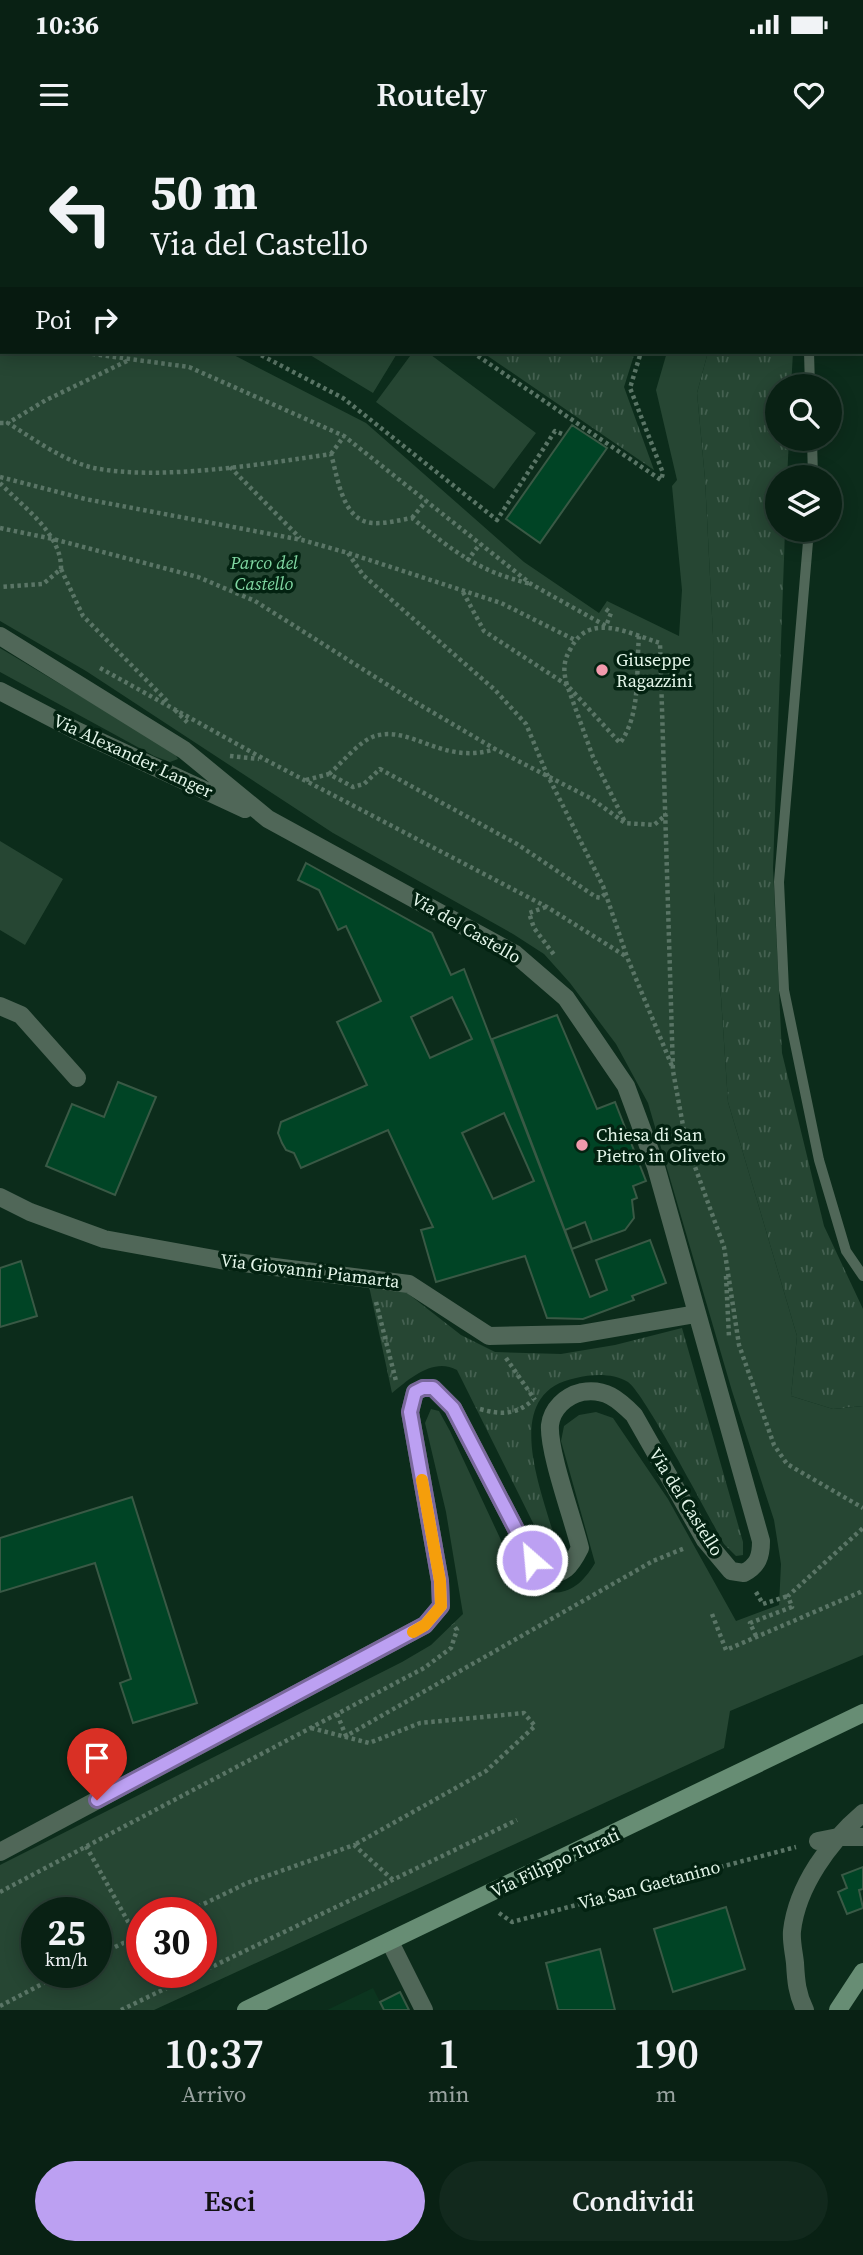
<!DOCTYPE html>
<html lang="it">
<head>
<meta charset="utf-8">
<style>
	:root { --surface:#092114; --page:#12291d; --text:#f1f3f6; --muted:#99a3a0; --line:#293e34; --accent:#bca0f2 }
	body { margin:0; font-family:"Source Serif 4",serif; background:var(--page); color:var(--text); height:100vh; display:flex; flex-direction:column; font-size:26px; white-space:nowrap }
	* { box-sizing:border-box; margin:0 }
	p { font-size:23px; color:var(--muted) }
	.icon { flex:none; width:38px; height:38px; fill:none; stroke:currentColor; stroke-width:2; stroke-linecap:round; stroke-linejoin:round }
	.map { position:relative; height:1870px; overflow:hidden }
	.side { display:flex; flex-direction:column; background:var(--surface); flex:1 }
	.side>* { flex:none }
	.banner { position:absolute; left:0px; top:0px; width:864px; height:214px; box-shadow:0 4px 18px #0003,0 0 0 2px var(--line); background:#092114; color:var(--text); overflow:hidden }
	.fabs { position:absolute; left:765px; top:234px; display:grid; gap:14px }
	.fabs a { display:grid; place-items:center; width:77px; height:77px; border-radius:50%; background:var(--surface); box-shadow:0 4px 18px #0003,0 0 0 2px var(--line); font-size:35px }
	.speed { position:absolute; left:21px; top:1757px; display:flex; gap:14px; font-size:35px; font-weight:700; text-align:center }
	.speed>* { display:grid; place-content:center; width:91px; height:91px; border-radius:50%; background:var(--surface); box-shadow:0 4px 18px #0003,0 0 0 2px var(--line); line-height:1 }
	.speed small { font-size:18px; font-weight:400 }
	.speed .limit { border:10px solid #d22; background:#fff; color:#111 }
	.pin { position:absolute; display:grid; place-items:center; width:60px; height:60px; color:#fff; margin:-72px -30px; border-radius:50% 50% 50% 0; rotate:-45deg; box-shadow:0 0 7px #0007 }
	.pin .icon { rotate:45deg }
	.me { position:absolute; width:77px; margin:-38px; rotate:333deg; stroke-linejoin:round; filter:drop-shadow(0 0 5px #0008) }
	.turn { display:flex; align-items:center; gap:24px; height:147px; padding:0 35px; font-size:32px }
	.turn .icon { width:91px; height:91px; stroke-width:2.5 }
	.turn b { display:block; font-size:49px; line-height:60px }
	.then { display:flex; align-items:center; height:66px; padding:0 35px; background:#0003; gap:14px; font-size:26px }
	.eta { display:flex; justify-content:space-evenly; align-items:center; height:119px; text-align:center }
	.eta b { font-size:42px; font-weight:600; line-height:49px }
	.button { display:flex; gap:14px; margin-top:auto; padding:14px 35px }
	.button a { flex:1; height:80px; border-radius:42px; background:var(--accent); color:#111; font-size:28px; font-weight:600; line-height:80px; text-align:center }
	.button a+a { background:var(--page); color:var(--text) }
	.status { display:flex; justify-content:space-between; align-items:center; height:49px; padding:0 35px; background:var(--surface); direction:ltr }
	.status svg { height:19px; fill:currentColor }
	header { display:flex; justify-content:space-between; align-items:center; height:91px; padding:0 35px; background:var(--surface); font-size:32px; font-weight:600 }
	.map>svg:first-child { display:block }
</style>
</head>
<body>
<div class="status"><b>10:36</b><svg viewBox="0 0 49 12"><path d="M0 12V9h3v3zM5 12V6h3v6zM10 12V3h3v9zM15 12V0h3v12zM26 1h20v11H26zM47 4h2v5h-2z"/></svg></div>
<header><svg class="icon" aria-label="menu" viewBox="0 0 24 24"><path d="M4 6h16M4 12h16M4 18h16"/></svg>Routely<svg class="icon" aria-label="heart" viewBox="0 0 24 24"><path d="M12 20l-8-8c-3-5 5-10 8-4 3-6 11-1 8 4z"/></svg></header>
<div class="map">
<svg width="863" height="1870" viewBox="0 0 863 1870">
	<defs>
		<pattern id="grass-tufts" width="24" height="20" patternUnits="userSpaceOnUse" patternTransform="scale(1.75)"><rect width="24" height="20" fill="#264633"/><path d="M3 7l-1-3M5 7V3M7 7l1-3M15 17l-1-3M17 17v-4M19 17l1-3" fill="none" stroke="#456151"/></pattern>
	</defs>
	<rect width="100%" height="100%" fill="#0c2c1b"/>
	<!-- built -->
	<path fill="#0c351f" d="M373,1848L384,1870H327Z"/>
	<!-- grass -->
	<path fill="url(#grass-tufts)" d="M482,212H635L624,247L654,330Z
		M708,212H793L791,247H777V299H789L787,338H777V390H785L773,728L782,913L824,1086L863,1169V1266L833,1269L791,1256L797,1196L728,962L714,752L713,495L705,339L697,253Z
		M369,1146L402,1149L461,1195L495,1212L561,1214L615,1205L682,1188L743,1402V1415L736,1416L724,1404C709,1377 645,1254 628,1242C613,1233 592,1234 576,1238C498,1253 543,1353 556,1403L557,1415L553,1416L545,1407L457,1230C434,1217 410,1238 392,1253Z"/>
	<!-- park -->
	<path fill="#264633" fill-rule="evenodd" d="M0,183L2,212H228L366,283L524,422L599,473L607,461L679,496L682,450L672,346L677,340L656,250L667,212H708L697,253L705,339L713,495L714,752L728,962L797,1196L791,1256L833,1269L863,1266V1515L730,1571L724,1608L154,1870H0V1725L402,1522L431,1505L463,1474L446,1372L425,1283L431,1269L439,1271L450,1291L521,1443C555,1460 576,1455 595,1423L561,1301L564,1286L579,1275L596,1272L613,1278L668,1359L736,1481L779,1465L781,1424L774,1380L732,1251L648,963L616,904L570,843L544,814L513,794L333,693L86,531L0,481ZM37,1773H96V1832H37ZM142,1773H201V1832H142Z
		M305,212H398L373,253Z
		M413,212H427L536,293L494,349L376,262Z
		M0,508L174,612L178,619L170,622L154,616L0,532Z
		M0,701L63,739L25,805L0,790Z"/>
	<!-- building -->
	<path fill="#004425" stroke="#395945" stroke-width="2" fill-rule="evenodd" d="M572,285L607,308L540,403L506,379Z
		M306,723L432,793L451,835L464,829L590,1157L607,1150L596,1120L650,1100L666,1143L632,1156L634,1160L583,1179L547,1178L525,1116L436,1142L421,1090L433,1087L388,990L301,1028L294,1013L286,1010L282,1003L278,993L281,982L367,945L337,882L381,861L346,786L338,790L319,750L298,740ZM452,857L472,899L430,918L411,877ZM504,973L534,1041L493,1059L462,993Z
		M557,875L597,969L615,962L646,1041L633,1046L637,1058L632,1060L634,1078L625,1090L572,1109L492,899Z
		M118,942L156,957L115,1055L46,1026L72,964L104,977Z
		M585,1082L592,1101L572,1109L565,1090Z
		M21,1121L37,1176L0,1187V1128Z
		M132,1357L197,1563L133,1583L120,1543L131,1539L95,1423L0,1452V1398Z
		M863,1727V1749L859,1750L863,1768L847,1774L838,1752L847,1748L842,1735Z
		M726,1767L745,1829L673,1852L654,1789Z
		M600,1809L615,1870H558L546,1823Z
		M400,1852L409,1870H384L380,1862Z"/>
	<g fill="none" stroke-linecap="round" stroke-linejoin="round">
		<!-- path -->
		<path stroke="#5a7566" stroke-width="4.5" stroke-dasharray="3.5 3.5" stroke-linecap="butt" d="M55,0L58,2
			M297,0L301,2
			M438,0L443,2
			M535,0L541,2
			M641,0L646,2
			M553,2L554,0
			M0,58H2
			M0,174H2
			M0,200H2
			M78,212L189,227L344,296L531,444L606,486L611,473L603,467
			M255,212L343,258L497,380L555,291L565,295
			M472,212L661,340L663,333L630,248L641,212
			M127,221L46,260L8,283C34,299 63,321 94,328C159,341 264,324 331,314C338,338 342,380 372,383C385,384 400,380 412,378C455,412 477,431 531,444
			M0,283H8
			M331,314L344,296
			M230,327L300,398
			M0,337L85,359L302,400L348,413L501,463L575,500
			M0,343C23,367 62,394 61,429L43,444L0,447
			M412,378L426,361
			M0,388L53,399L198,437L255,461L410,559L495,609L592,659L625,683L654,685L667,674
			M348,413L363,435L495,550L526,584L546,632L603,746L627,817L672,926
			M467,421L480,404
			M61,429L83,476L167,561
			M463,452L484,491L567,545L593,617L625,682
			M639,496C636,531 641,575 620,603L567,545C563,531 563,521 571,508C590,471 630,494 660,503L673,931L686,1002L724,1107L739,1205L774,1305L787,1324L863,1368
			M100,528L264,619L547,767L627,817
			M175,570L189,584
			M230,616L259,619
			M329,634C342,623 359,601 375,596C412,585 443,626 495,609
			M306,640L329,634L353,647L364,644L380,629L517,704L596,757L601,758L605,754
			M546,767L529,773L534,788L555,816
			M726,1136L729,1197
			M376,1162L396,1241
			M506,1218L535,1260
			M480,1269C501,1275 516,1275 533,1260
			M756,1452L763,1464L788,1456
			M712,1474L726,1510L863,1451
			M756,1496L750,1483L792,1467L788,1456L863,1388
			M337,1574L346,1596L653,1421L685,1408
			M311,1588L369,1603L420,1583L524,1573L535,1586L486,1631L354,1705
			M86,1706L136,1796
			M0,1752L424,1528L451,1508L457,1490L453,1484
			M185,1773L247,1743L354,1705L393,1740
			M499,1773L512,1782L796,1707
			M96,1816L142,1794
			M201,1832L517,1680
			M0,1866L65,1832
			M121,1870L200,1832"/>
		<!-- lane -->
		<path stroke="#506758" stroke-width="10" d="M828,2V0
			M809,212L810,247
			M812,299L813,338
			M809,390L779,742L784,850L819,1020L846,1111L863,1136"/>
		<!-- street -->
		<path stroke="#506758" stroke-width="18" d="M0,496L184,610L268,679L515,814L566,858L626,946L656,1027L761,1401C761,1417 758,1425 744,1433L731,1431L705,1400L634,1275C618,1259 605,1248 582,1252C565,1256 552,1269 550,1285C548,1311 573,1379 580,1408C571,1426 564,1436 543,1434L532,1420L453,1268L433,1248H423L415,1252L410,1272L440,1441L441,1466L425,1485L0,1712
			M0,551L75,590L245,669
			M0,866L21,875L77,938
			M0,1057L30,1072L104,1099L220,1120L409,1144L489,1196L580,1194L696,1174
			M818,1701L838,1697H863
			M390,1802L424,1870
			M805,1870C797,1854 796,1841 795,1823C794,1813 791,1801 792,1791C797,1746 830,1701 863,1673"/>
		<!-- secondary -->
		<path stroke="#678d74" stroke-width="18" d="M246,1870L863,1573
			M838,1870L863,1832"/>
	</g>
	<g fill="none" stroke-linecap="round" stroke-linejoin="round">
		<!-- route casing -->
		<g stroke="#7a689d" stroke-width="18">
			<path id="route" d="M97,1660L425,1485L441,1466L440,1441L410,1272L415,1252L423,1248H433L453,1268L532,1420"/>
		</g>
		<!-- route -->
		<use href="#route" stroke="#bca0f2" stroke-width="12"/>
		<!-- slow -->
		<path stroke="#f59e0b" stroke-width="12" d="M413,1492L425,1485L441,1466L440,1441L422,1340"/>
	</g>
	<!-- markers -->
	<g fill="#f29aad" stroke="#032211" stroke-width="2.5">
		<circle cx="602" cy="530" r="7"/>
		<circle cx="582" cy="1005" r="7"/>
	</g>
	<g text-anchor="middle" stroke-width="7" stroke-linejoin="round" paint-order="stroke">
		<!-- park labels -->
		<g font-size="18" font-style="italic" fill="#80d7a2" stroke="#032211">
			<text x="264" y="429">Parco del<tspan x="264" dy="21">Castello</tspan></text>
		</g>
		<!-- poi labels -->
		<g font-size="18" fill="#e3f5e9" stroke="#032211" text-anchor="start">
			<text x="616" y="526">Giuseppe<tspan x="616" dy="21">Ragazzini</tspan></text>
			<text x="596" y="1001">Chiesa di San<tspan x="596" dy="21">Pietro in Oliveto</tspan></text>
		</g>
		<!-- street labels -->
		<g font-size="18" fill="#e3f5e9" stroke="#032211">
			<text transform="translate(133 616) rotate(25)" y="6">Via Alexander Langer</text>
			<text transform="translate(466 788) rotate(30)" y="6">Via del Castello</text>
			<text transform="translate(310 1131) rotate(7)" y="6">Via Giovanni Piamarta</text>
			<text transform="translate(686 1362) rotate(58)" y="6">Via del Castello</text>
			<text transform="translate(555 1723) rotate(-25)" y="6">Via Filippo Turati</text>
			<text transform="translate(649 1745) rotate(-15)" y="6">Via San Gaetanino</text>
		</g>
	</g>
</svg>
<div class="fabs">
<a><svg class="icon" aria-label="search" viewBox="0 0 24 24"><circle cx="10" cy="10" r="6"/><path d="M15 15l6 6"/></svg></a>
<a><svg class="icon" aria-label="layers" viewBox="0 0 24 24"><path d="M12 4l9 5-9 5-9-5zM3 14l9 5 9-5"/></svg></a>
</div>
<div class="speed"><div>25<small>km/h</small></div><div class="limit">30</div></div>
<div class="pin" style="left:97px;top:1660px;background:#d93025"><svg class="icon" aria-label="arrive" viewBox="0 0 24 24"><path d="M6 21V4h12l-3 4 3 4H6"/></svg></div>
<svg class="me" style="left:532px;top:1420px" viewBox="-20 -20 40 40"><circle r="17" fill="#bca0f2" stroke="#fff" stroke-width="3"/><path d="M0-11L8 9 0 5-8 9z" fill="#fff"/></svg>
<div class="banner">
<div class="turn"><svg class="icon" aria-label="left" viewBox="0 0 24 24"><path d="M17 20v-9H6M10 6l-5 5 5 5"/></svg><div><b>50 m</b>Via del Castello</div></div>
<div class="then">Poi<svg class="icon" aria-label="right" viewBox="0 0 24 24"><path d="M7 20v-9h11M14 6l5 5-5 5"/></svg></div>
</div>
</div>
<section class="side">
<div class="eta">
<div><b>10:37</b><p>Arrivo</p></div>
<div><b>1</b><p>min</p></div>
<div><b>190</b><p>m</p></div>
</div>
<div class="button"><a>Esci</a><a>Condividi</a></div>
</section>
</body>
</html>
